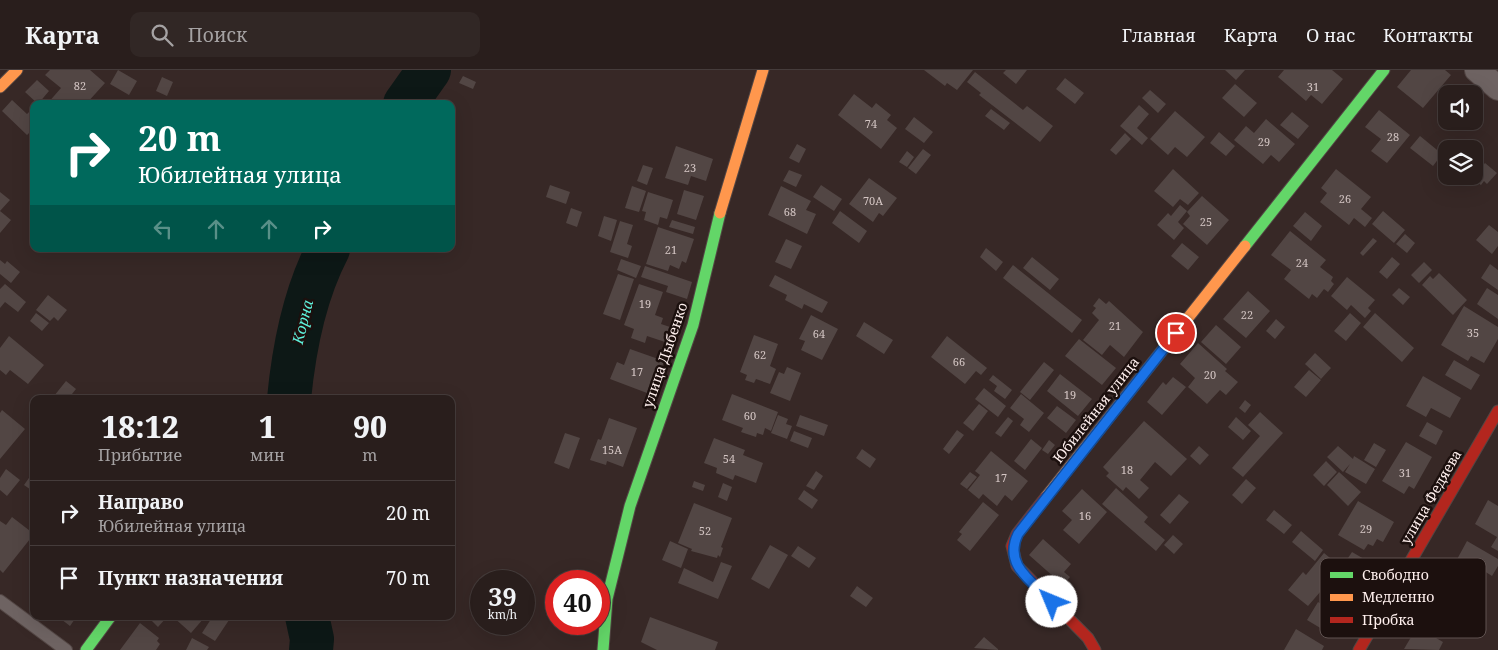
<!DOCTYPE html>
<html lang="ru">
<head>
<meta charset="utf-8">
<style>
	:root { --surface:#291e1c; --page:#312725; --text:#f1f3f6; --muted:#a5a2a3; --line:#453c3b }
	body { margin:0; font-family:"Noto Serif",serif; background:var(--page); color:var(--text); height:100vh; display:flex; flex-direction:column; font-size:19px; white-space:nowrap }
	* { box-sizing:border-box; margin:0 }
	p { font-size:16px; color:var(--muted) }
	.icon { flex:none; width:28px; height:28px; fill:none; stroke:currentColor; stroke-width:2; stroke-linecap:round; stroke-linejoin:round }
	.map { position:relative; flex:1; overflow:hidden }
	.sheet { position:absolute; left:30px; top:325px; width:425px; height:225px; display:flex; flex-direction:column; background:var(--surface); border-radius:10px; box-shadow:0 5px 20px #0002,0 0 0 1px var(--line) }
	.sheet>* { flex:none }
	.banner { position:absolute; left:30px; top:30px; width:425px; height:152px; border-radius:10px; box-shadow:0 5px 20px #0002,0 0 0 1px var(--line); background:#00695c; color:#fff; overflow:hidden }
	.controls { position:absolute; left:1438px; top:15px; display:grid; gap:10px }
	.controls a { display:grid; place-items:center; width:45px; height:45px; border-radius:10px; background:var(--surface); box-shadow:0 5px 20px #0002,0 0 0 1px var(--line); font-size:25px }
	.speed { position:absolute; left:470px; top:500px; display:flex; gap:10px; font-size:25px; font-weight:700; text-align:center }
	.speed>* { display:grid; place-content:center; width:65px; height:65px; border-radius:50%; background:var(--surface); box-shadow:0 5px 20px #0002,0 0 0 1px var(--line); line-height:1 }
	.speed small { font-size:12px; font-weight:400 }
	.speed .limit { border:8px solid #d22; background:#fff; color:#111 }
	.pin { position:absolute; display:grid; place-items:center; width:42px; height:42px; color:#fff; margin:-21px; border:2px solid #fff; border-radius:50%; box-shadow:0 1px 5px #0007 }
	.me { position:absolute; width:55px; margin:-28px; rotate:315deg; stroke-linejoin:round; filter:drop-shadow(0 0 4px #0008) }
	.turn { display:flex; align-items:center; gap:18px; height:105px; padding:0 25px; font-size:22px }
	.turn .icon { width:65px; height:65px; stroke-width:2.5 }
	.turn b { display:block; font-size:35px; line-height:42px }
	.lanes { display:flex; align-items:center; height:48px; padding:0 25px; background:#0003; justify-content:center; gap:25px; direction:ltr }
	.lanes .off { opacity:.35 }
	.eta { display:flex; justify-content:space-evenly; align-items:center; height:85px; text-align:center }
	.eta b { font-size:30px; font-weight:800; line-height:35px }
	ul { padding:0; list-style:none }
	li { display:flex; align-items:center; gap:15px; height:65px; padding:0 25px; border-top:1px solid var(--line) }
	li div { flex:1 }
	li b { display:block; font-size:19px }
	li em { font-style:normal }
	header { display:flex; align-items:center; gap:30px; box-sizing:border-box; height:70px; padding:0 25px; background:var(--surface); border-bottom:1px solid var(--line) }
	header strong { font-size:24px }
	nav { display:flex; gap:28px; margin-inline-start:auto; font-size:18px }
	.search { width:350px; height:45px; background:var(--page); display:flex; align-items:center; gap:12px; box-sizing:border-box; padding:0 18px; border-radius:10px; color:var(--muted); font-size:19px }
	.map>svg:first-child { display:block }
</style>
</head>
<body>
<header>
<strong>Карта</strong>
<div class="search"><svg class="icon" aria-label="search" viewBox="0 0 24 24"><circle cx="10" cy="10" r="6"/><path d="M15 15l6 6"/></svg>Поиск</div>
<nav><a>Главная</a><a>Карта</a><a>О нас</a><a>Контакты</a></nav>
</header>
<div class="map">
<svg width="1498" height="580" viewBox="0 0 1498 580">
	<rect width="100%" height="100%" fill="#372826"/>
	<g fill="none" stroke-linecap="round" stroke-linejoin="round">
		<!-- river -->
		<path stroke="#0d1816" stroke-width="44" d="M405,34L429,0
			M289,329C294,277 304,225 328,179
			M307,546L312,569L311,580"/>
	</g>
	<!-- building -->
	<path fill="#524644" d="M50,0H90L105,13L86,34H47L61,18L45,5Z
		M118,0L137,11L129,25L110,14Z
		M924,0H973L957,20L947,13L945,16Z
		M1006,0H1027L1016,14L1003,3Z
		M1225,0H1245L1236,10Z
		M1284,0H1332L1343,9L1322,34L1311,25L1306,31L1278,7Z
		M1411,0H1445L1451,5L1423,38L1397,17Z
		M975,2L1023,40L1027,36L1053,56L1040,72L979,25L981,23L967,12Z
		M463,6L476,12L473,19L459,13Z
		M162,7L173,12L167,26L156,21Z
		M1065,8L1084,23L1075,34L1056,19Z
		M37,10L49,21L38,34L25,22Z
		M1235,14L1257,33L1244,47L1222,28Z
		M1463,16L1472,24H1456Z
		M1150,20L1166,34L1158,43L1142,28Z
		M854,24L872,38L876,33L891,45L887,50L897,58L881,79L838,45Z
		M1474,25L1484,34L1474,46Z
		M12,30L27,44L32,39L34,41V58L27,65L2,41Z
		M1139,35L1149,44L1137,58L1148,68L1142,75L1120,56Z
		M991,39L1010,53L1004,60L985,46Z
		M1379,40L1410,65L1387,93L1371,81L1381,69L1365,57Z
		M1175,41L1205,67L1187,87L1175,77L1168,85L1150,69Z
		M1292,42L1309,56L1298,69L1280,55Z
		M914,47L933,62L924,73L905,59Z
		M1266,49L1295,74L1279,92L1271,85L1263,94L1234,70L1246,56L1254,63Z
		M1219,62L1235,76L1226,86L1210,73Z
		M1125,63L1131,69L1116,85L1110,80Z
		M1420,66L1442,84L1433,96L1410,78Z
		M797,74L806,79L799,93L789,88Z
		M676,76L713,89L706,111L691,106L688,115L665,108Z
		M923,79L931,85L916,104L908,98Z
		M907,81L914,87L907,97L899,92Z
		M1485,93L1497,103L1487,114L1484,111L1481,115L1472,108Z
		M643,95L653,98L647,115L637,111Z
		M1173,99L1199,123L1188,135L1180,129L1173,137L1154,121Z
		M1336,99L1371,127L1361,139L1372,148L1365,157L1354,148L1349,155L1320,132L1327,123L1321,118Z
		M789,100L802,105L796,117L783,111Z
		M869,108L897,128L883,146L879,143L873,152L849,134Z
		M550,115L570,122L566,134L546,127Z
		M821,115L842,129L834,141L813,127Z
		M632,116L646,121L639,142L625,138Z
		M781,116L811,131L806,140L816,144L807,164L768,145Z
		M684,120L704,126L696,150L677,144Z
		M0,122L10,130L0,141Z
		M648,122L673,130L667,149L660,147L658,155L644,150L646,142L642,141Z
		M1202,126L1229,150L1207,175L1183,154L1190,146L1187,142Z
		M1180,135L1187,141L1178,152L1184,158L1174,170L1157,155L1168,143L1171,146Z
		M571,138L582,142L577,157L566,153Z
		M0,141L11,150L0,163Z
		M840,141L867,161L859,173L832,153Z
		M1383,141L1405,160L1394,173L1372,154Z
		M1305,142L1322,156L1311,171L1293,156Z
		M604,146L617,150L611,171L598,166Z
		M672,150L695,157L693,164L669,157Z
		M620,151L633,155L627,174L632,176L628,188L610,182Z
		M1489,155L1498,162V176L1492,184L1476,170Z
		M658,157L694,169L686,193L682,191L679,199L670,195L668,201L646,194Z
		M1290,161L1326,190L1320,197L1333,207L1331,211L1334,214L1328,222L1324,219L1317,228L1312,224L1309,229L1284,209L1291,200L1271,185Z
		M1405,164L1415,173L1407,183L1396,174Z
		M1373,168L1377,171L1363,186L1360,183Z
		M786,169L802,176L791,199L775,192Z
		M1182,173L1199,187L1188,200L1171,186Z
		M986,178L1003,192L996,201L980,187Z
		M1032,187L1059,209L1050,220L1023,198Z
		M1392,187L1400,194L1387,209L1379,202Z
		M621,189L641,196L636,208L617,200Z
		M0,190L5,194L7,191L20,202L11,213L0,204Z
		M1424,192L1432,200L1419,213L1411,205Z
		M1490,194L1498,200V220L1481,208Z
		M1013,195L1082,250L1072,263L1003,208Z
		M645,196L692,212L687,229L666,222L668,216L641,207Z
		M1439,203L1467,230L1453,245L1422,215L1430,206L1433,209Z
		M618,204L634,209L620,250L603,244Z
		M775,205L828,232L822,243L804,234L802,239L785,230L787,225L769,216Z
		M1347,207L1375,230L1368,238L1371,241L1365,248L1351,235L1347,240L1331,226Z
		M5,214L26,232L18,242L5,232L0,238V219Z
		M639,214L663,222L655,245L663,248L661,254L676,259L671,274L647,266L645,273L631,268L634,259L624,255Z
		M1399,218L1410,227L1403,235L1392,225Z
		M1487,218L1498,225V249L1477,234Z
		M1248,221L1270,241L1246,268L1223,249Z
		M48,225L67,240L58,251L54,247L50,251L36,240Z
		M1099,228L1106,234L1109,231L1143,262L1124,287L1110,275L1102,285L1083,270L1099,250L1092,243L1096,238L1093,236Z
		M1464,236L1498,257V269L1484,293L1471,286L1468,291L1441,275Z
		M36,243L49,253L42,261L30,251Z
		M1350,243L1361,253L1346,271L1334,261Z
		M1375,243L1414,278L1402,292L1363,257Z
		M811,245L838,259L822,290L801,280L805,271L799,269Z
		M1276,249L1285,257L1275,269L1266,261Z
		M864,252L893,270L884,284L856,266Z
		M1216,255L1241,277L1226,294L1201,272Z
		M754,265L778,274L770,296L776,299L770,314L756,309L754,313L745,310L747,305L740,302Z
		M9,266L44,295L28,314L10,300L6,305L0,300V278Z
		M947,266L987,298L981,305L976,301L965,314L931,287Z
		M1079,269L1116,298L1102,315L1065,286Z
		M1198,273L1227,299L1225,301L1238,312L1226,325L1220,320L1207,334L1188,317L1195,308L1180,294Z
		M630,279L664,291L657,312L651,310L647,323L610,309L617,292L624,295Z
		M1315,283L1331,298L1321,309L1305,294Z
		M1454,290L1480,305L1471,320L1445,305Z
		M1044,292L1054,300L1030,330L1020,322Z
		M787,297L801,303L790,331L770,323L779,302L784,304Z
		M1309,300L1321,310L1306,327L1294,317Z
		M1060,304L1092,329L1078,346L1047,321Z
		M993,305L1012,320L1005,329L994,321L997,316L989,310Z
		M1423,306L1461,328L1450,348L1431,338L1426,347L1406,336Z
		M1173,307L1186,317L1162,345L1147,332L1163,312L1166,315Z
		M66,311L76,319L68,329H58L54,326Z
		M984,318L1006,336L998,347L975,329Z
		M732,324L778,342L771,361L765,358L763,365L757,363L756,367L741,362L743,358L722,350Z
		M1021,324L1044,343L1029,362L1020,355L1024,349L1010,338Z
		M1245,330L1251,335L1245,343L1239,338Z
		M979,334L988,341L973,361L963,353Z
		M1057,336L1076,350L1066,363L1047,348Z
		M2,340L25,359L0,389V343Z
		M1260,342L1283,363L1243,407L1232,398L1260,366L1248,355Z
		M778,345L788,349L786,354L792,356L787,369L771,363Z
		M800,345L828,355L824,366L796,356Z
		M1008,347L1013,351L1001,367L995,363Z
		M1236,347L1251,361L1243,370L1228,357Z
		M609,348L637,358L623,397L607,391L606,395L590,390L598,369L601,370Z
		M1144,351L1187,389L1171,406L1155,392L1140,410L1149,418L1139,429L1126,417L1123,421L1106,406L1109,403L1103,397Z
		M1427,352L1443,361L1436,375L1419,366Z
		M957,360L964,365L949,384L943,379Z
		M794,361L812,368L808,378L790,371Z
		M565,363L580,368L569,399L554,393Z
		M714,368L745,380L743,385L763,393L756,413L735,405L733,410L716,403L717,398L704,393Z
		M1031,369L1042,378L1025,400L1014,391Z
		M1049,370L1055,375L1048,384L1042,380Z
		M1406,372L1432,387L1414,419L1409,416L1404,424L1382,411Z
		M1374,373L1386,380L1376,397L1364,390Z
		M1199,376L1209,385L1200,395L1190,386Z
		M1338,376L1353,389L1354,386L1375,399L1366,414L1345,402L1350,394L1343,402L1327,387Z
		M862,379L876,389L870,398L856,388Z
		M991,381L1028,411L1012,431L1005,425L997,436L983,424L979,429L968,420L980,405L975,401Z
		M1326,391L1337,402L1324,416L1313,405Z
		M6,399L20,410L7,426L0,420V408Z
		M816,401L823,406L814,420L806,416Z
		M970,402L977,407L967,419L960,414Z
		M1339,402L1361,422L1348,436L1327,415Z
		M31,405L34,407V422L24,415Z
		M1246,409L1256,418L1242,434L1232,425Z
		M694,411L705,415L703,421L692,417Z
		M723,413L732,417L727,431L718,427Z
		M1116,418L1148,447L1144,452L1165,470L1156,481L1102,434Z
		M1082,419L1107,442L1079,474L1063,460L1072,450L1062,441Z
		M804,420L818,430L812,439L798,429Z
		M1179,424L1189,432L1170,454L1160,445Z
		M1488,430L1498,436V481L1491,477L1497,467L1475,454Z
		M1358,431L1394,452L1383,472L1377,469L1373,476L1368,474L1364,480L1338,465Z
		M983,432L999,445L970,481L957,470L962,464L959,462Z
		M694,433L732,448L721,477L723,478L720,487L718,485L717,488L691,481L692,479L678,473Z
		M1274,440L1292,455L1284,464L1266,450Z
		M12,447L34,464L3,503L0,500V451L6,455Z
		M1301,461L1323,480L1315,491L1292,472Z
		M1173,465L1183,474L1174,484L1164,475Z
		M1043,469L1071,494L1064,502L1070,507L1063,515L1029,485Z
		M670,471L688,479L681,498L662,490Z
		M1467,471L1498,489V496L1492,506L1481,499L1477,506L1455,493Z
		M770,475L788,485L769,519L751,509Z
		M798,476L816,488L809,498L791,486Z
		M1352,482L1371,493L1364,506L1344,494Z
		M1324,483L1358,511L1344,528L1327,514L1308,536L1288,520L1303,502L1306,505Z
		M721,492L732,496L718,529L678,513L684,498L713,512Z
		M857,516L873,528L866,537L850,526Z
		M1318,532L1338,545L1327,562L1307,550Z
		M57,546H77L70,556Z
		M147,546H167V547L158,557Z
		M172,546H201L204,548L191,563Z
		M213,546H224L229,550L215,571L202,563Z
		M650,547L718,572L715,580H657L641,572Z
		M140,553L159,568L157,571L160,574L156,580H120Z
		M1417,557L1443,572L1439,580L1404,579Z
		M1296,559L1324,576L1322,580H1284Z
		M984,567L999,580L974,578Z
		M192,568L209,577L207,580H186Z"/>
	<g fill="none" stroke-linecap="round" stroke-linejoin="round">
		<!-- lane casing -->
		<g stroke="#534644" stroke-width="14">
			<path id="lane" d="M0,531L66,580"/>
		</g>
		<!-- street casing -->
		<g stroke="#534644" stroke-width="26">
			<path id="street" d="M1477,0L1498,18"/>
		</g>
		<!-- fast casing -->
		<g stroke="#534644" stroke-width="13">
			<path id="fast" d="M1245,176L1384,0
				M86,580L111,546
				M603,580L607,529L630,436L693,255L720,143"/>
		</g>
		<!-- slow casing -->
		<g stroke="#534644" stroke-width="13">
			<path id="slow" d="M0,17L17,0
				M720,143L763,0
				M1046,427L1245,176"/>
		</g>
		<!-- jam casing -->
		<g stroke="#534644" stroke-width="13">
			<path id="jam" d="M1046,427L1017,464L1012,476L1017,496L1088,568L1095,580
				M1359,580L1498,341"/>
		</g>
		<!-- lane -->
		<use href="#lane" stroke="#6e6362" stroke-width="12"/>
		<!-- street -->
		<use href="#street" stroke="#6e6362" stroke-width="24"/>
		<!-- fast -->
		<use href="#fast" stroke="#63d668" stroke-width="11"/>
		<!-- slow -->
		<use href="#slow" stroke="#ff974d" stroke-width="11"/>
		<!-- jam -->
		<use href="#jam" stroke="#b3261e" stroke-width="11"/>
	</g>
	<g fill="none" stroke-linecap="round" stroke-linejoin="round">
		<!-- route casing -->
		<g stroke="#114b97" stroke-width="12">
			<path id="route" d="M1052,532C1032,511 1003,495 1018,464L1176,263"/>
		</g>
		<!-- route -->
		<use href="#route" stroke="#1a73e8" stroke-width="9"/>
	</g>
	<g text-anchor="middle" stroke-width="5" stroke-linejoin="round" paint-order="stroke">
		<!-- number labels -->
		<g font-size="11" fill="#d4c6c4">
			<text x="80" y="20">82</text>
			<text x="1313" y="21">31</text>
			<text x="871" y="58">74</text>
			<text x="1393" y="71">28</text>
			<text x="1264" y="76">29</text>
			<text x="690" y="102">23</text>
			<text x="1345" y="133">26</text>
			<text x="873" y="135">70А</text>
			<text x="790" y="146">68</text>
			<text x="1206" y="156">25</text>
			<text x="671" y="184">21</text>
			<text x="1302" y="197">24</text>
			<text x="645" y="238">19</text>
			<text x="1247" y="249">22</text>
			<text x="1115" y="260">21</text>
			<text x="1473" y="267">35</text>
			<text x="819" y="268">64</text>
			<text x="760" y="289">62</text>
			<text x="959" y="296">66</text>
			<text x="637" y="306">17</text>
			<text x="1210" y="309">20</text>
			<text x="1070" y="329">19</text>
			<text x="750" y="350">60</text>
			<text x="612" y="384">15А</text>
			<text x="729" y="393">54</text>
			<text x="1127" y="404">18</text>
			<text x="1405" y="407">31</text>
			<text x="1001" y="412">17</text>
			<text x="1085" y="450">16</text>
			<text x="1366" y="463">29</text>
			<text x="705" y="465">52</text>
		</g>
		<!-- street labels -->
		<g font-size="14" fill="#fff0ee" stroke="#1c100e">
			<text transform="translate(665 285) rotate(-71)" y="5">улица Дыбенко</text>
			<text transform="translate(1096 340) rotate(-52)" y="5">Юбилейная улица</text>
			<text transform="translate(1431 427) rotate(-60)" y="5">улица Федяева</text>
		</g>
		<!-- water labels -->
		<g font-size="15" font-style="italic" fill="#5ef1dc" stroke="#1c100e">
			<text transform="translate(303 252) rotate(-76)" y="5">Корна</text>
		</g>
	</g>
	<!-- legend -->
	<rect x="1320" y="488" width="166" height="80" rx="8" fill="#1c100e" stroke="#605351" stroke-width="1"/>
	<rect x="1330" y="502" width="23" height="6" fill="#63d668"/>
	<rect x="1330" y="524" width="23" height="7" fill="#ff974d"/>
	<rect x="1330" y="547" width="23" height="6" fill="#b3261e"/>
	<g font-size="14" fill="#fff0ee">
		<text x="1362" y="510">Свободно</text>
		<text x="1362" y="532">Медленно</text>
		<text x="1362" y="555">Пробка</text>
	</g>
</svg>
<div class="controls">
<a><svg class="icon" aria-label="sound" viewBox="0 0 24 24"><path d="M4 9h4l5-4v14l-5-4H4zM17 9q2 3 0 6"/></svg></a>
<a><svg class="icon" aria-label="layers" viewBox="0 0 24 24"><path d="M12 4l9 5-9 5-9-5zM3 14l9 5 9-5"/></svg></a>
</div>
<div class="speed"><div>39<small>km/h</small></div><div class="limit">40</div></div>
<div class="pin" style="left:1176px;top:263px;background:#d93025"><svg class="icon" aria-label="arrive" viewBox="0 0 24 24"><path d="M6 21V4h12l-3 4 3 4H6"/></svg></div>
<svg class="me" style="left:1052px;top:532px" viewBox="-20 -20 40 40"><circle r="19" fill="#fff"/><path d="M0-13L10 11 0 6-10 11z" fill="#1a73e8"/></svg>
<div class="banner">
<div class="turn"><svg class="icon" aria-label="right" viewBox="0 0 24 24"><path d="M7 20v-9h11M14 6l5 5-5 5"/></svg><div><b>20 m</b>Юбилейная улица</div></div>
<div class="lanes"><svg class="icon off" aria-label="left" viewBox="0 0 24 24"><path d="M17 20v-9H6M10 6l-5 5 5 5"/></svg><svg class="icon off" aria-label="ahead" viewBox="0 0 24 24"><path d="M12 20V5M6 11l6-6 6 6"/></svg><svg class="icon off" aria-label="ahead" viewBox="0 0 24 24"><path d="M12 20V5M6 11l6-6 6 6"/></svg><svg class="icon" aria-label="right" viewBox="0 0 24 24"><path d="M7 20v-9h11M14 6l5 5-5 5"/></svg></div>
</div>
<section class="sheet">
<div class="eta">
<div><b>18:12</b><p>Прибытие</p></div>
<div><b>1</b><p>мин</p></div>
<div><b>90</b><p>m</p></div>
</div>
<ul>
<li><svg class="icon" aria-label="right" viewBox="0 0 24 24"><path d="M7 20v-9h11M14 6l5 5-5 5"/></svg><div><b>Направо</b><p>Юбилейная улица</p></div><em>20 m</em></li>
<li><svg class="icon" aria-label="arrive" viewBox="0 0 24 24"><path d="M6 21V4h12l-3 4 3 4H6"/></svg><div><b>Пункт назначения</b></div><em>70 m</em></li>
</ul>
</section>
</div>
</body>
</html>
